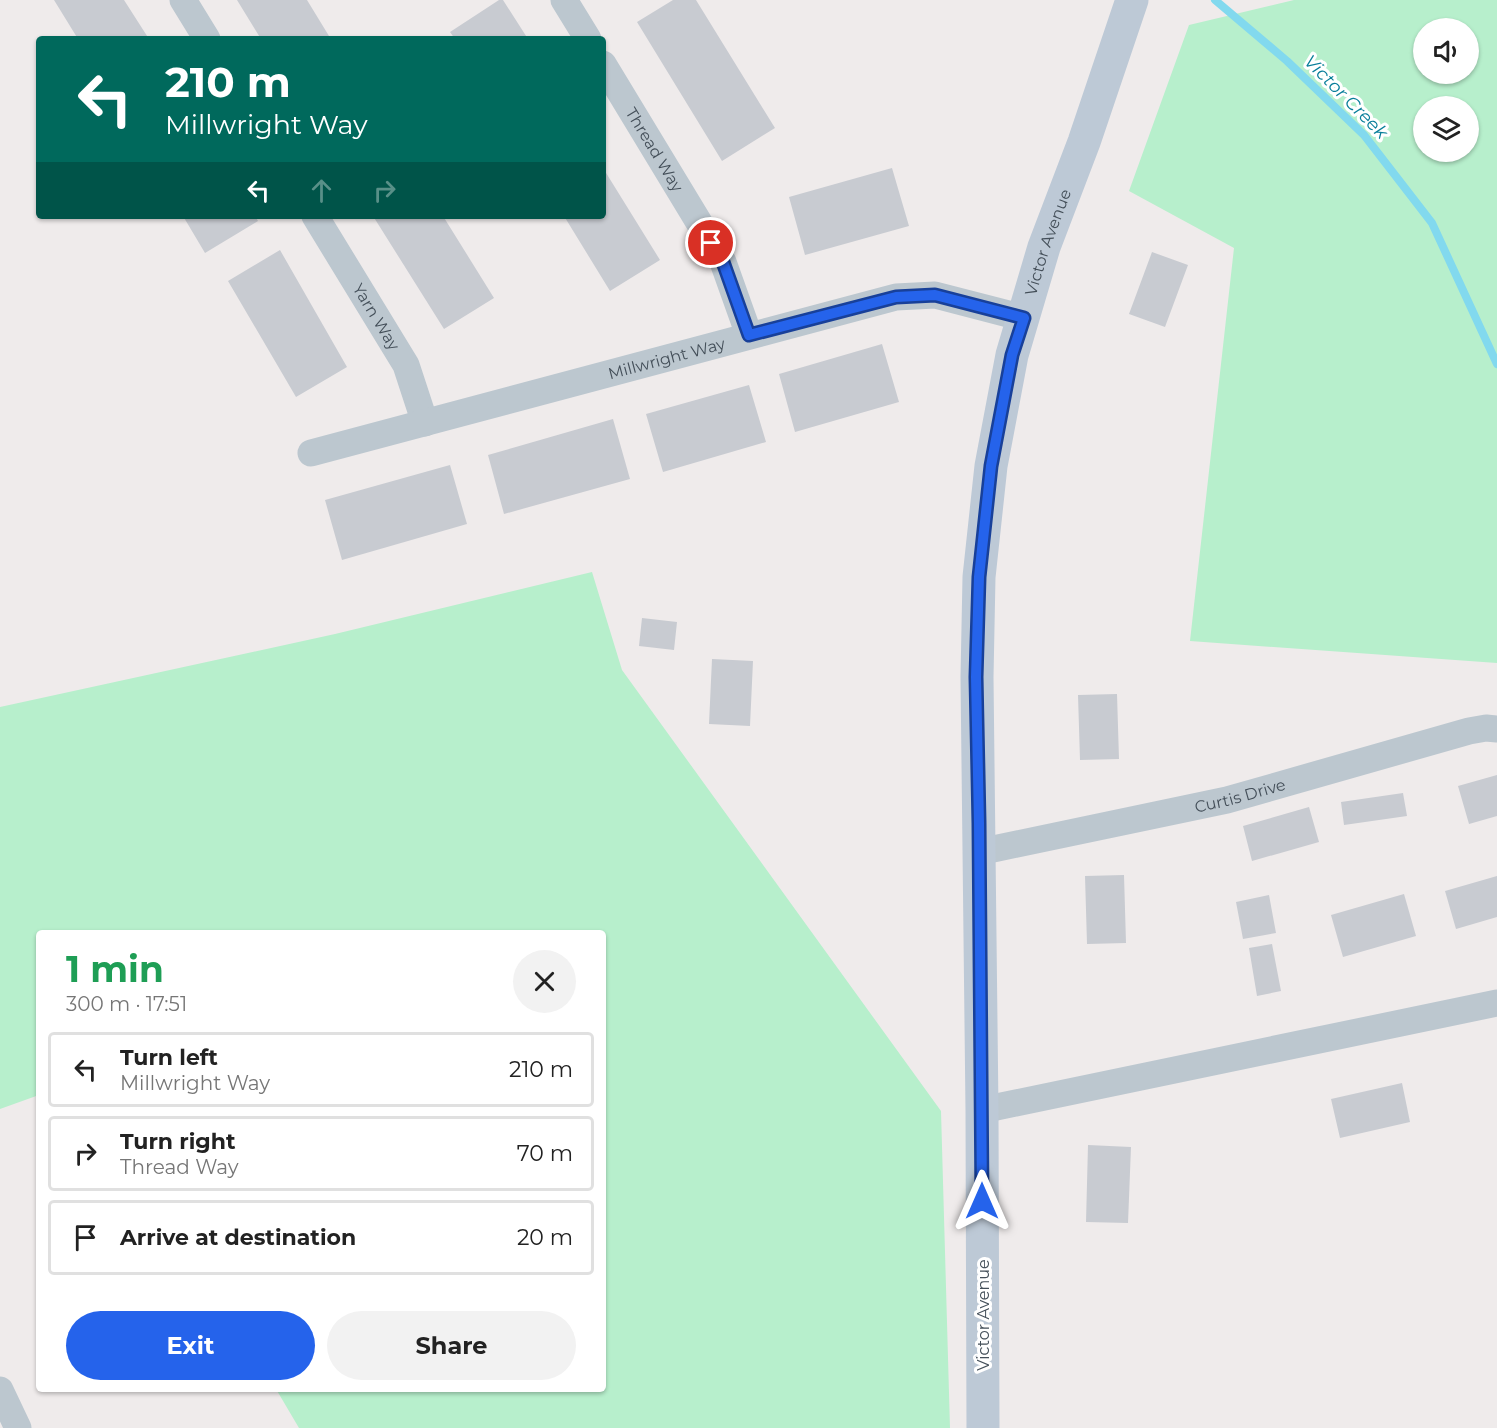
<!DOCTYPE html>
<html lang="en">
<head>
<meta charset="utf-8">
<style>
	:root { --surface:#fff; --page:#f2f2f2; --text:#222; --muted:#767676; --line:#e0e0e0; --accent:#2563eb }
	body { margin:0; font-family:Montserrat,sans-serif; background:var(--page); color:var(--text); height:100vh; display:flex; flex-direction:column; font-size:22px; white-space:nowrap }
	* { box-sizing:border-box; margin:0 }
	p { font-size:20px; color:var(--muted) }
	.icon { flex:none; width:33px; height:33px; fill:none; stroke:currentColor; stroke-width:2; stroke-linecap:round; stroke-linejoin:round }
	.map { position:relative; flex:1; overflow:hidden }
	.drawer { position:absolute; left:36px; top:930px; width:570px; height:462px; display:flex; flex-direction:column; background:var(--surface); border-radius:6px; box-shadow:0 2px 4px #0004 }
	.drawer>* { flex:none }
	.top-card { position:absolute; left:36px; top:36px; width:570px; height:183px; border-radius:6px; box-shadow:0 2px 4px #0004; background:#00695c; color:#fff; overflow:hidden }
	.buttons { position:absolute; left:1413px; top:18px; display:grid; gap:12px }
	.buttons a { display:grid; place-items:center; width:66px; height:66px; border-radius:50%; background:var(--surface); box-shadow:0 2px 4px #0004; font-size:30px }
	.pin { position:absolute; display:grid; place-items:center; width:51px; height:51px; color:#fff; margin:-26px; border:3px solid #fff; border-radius:50%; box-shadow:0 2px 6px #0007 }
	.me { position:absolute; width:66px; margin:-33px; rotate:0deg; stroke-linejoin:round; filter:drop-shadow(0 0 4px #0008) }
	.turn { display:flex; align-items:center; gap:21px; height:126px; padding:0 30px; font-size:27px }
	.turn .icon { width:78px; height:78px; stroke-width:2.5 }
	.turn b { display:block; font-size:42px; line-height:51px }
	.lanes { display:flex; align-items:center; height:57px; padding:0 30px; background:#0003; justify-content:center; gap:30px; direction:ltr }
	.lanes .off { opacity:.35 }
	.round { display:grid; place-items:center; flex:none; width:63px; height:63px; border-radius:32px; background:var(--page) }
	.head { display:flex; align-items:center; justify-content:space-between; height:102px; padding:0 30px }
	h1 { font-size:36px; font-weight:700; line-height:45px; color:#1e9e55 }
	.cta { display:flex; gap:12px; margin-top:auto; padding:12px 30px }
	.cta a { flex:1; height:69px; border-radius:36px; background:var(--accent); color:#fff; font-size:24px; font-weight:700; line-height:69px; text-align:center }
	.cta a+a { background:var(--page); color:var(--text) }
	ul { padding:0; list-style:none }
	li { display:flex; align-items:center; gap:18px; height:75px; margin:0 12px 9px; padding:0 18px; border:3px solid var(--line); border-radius:6px }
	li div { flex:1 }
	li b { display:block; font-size:22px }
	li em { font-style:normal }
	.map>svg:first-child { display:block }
</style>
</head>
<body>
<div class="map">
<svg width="1497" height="1428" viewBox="0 0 1497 1428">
	<rect width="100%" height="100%" fill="#efebeb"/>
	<!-- green -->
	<path fill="#b7efcc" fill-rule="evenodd" d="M1294,0H1497V663L1190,641L1234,248L1129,191L1189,25ZM1424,28H1468V74H1424ZM1424,106H1468V152H1424Z
		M592,572L622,670L941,1111L950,1428H299L276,1389H603V933H39V1095L0,1109V707L335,634Z"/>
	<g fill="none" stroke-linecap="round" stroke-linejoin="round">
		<!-- stream -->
		<path stroke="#82d9ee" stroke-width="8" d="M1215,0L1287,61L1364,135L1432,223L1497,364"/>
	</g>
	<!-- building -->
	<path fill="#c8cbd1" d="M54,0H124L149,39H78Z
		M237,0H307L329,36L324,39H261Z
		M499,0H503L528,39H455L450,32Z
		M673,0H696L775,128L722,161L637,22Z
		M603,168L660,260L610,291L564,216H603Z
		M892,168L909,226L805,255L789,197Z
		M183,216H255L258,221L205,253Z
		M373,216H443L494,298L444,329Z
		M280,250L347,367L296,397L228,281Z
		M1152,252L1188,265L1165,327L1129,314Z
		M882,344L899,402L795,432L779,374Z
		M749,385L766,442L663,472L646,414Z
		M613,419L630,479L504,514L488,455Z
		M450,465L467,524L342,560L325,500Z
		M642,618L677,622L674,650L639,646Z
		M712,659L753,661L750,726L709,724Z
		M1117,694L1119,759L1080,760L1078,695Z
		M1497,775V816L1469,824L1458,786Z
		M1403,793L1407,816L1344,825L1341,802Z
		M1309,807L1319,842L1252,861L1243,826Z
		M1124,875L1126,943L1087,944L1085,876Z
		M1497,876V917L1456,929L1445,891Z
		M1404,894L1416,936L1343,957L1331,915Z
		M1269,895L1276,933L1243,939L1236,902Z
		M1272,944L1281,991L1257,996L1249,948Z
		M1402,1083L1410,1122L1340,1138L1331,1099Z
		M1088,1145L1131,1147L1128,1223L1086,1222Z"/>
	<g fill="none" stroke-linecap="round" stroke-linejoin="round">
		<!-- street -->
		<g stroke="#bcc7cf" stroke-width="27">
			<path d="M183,0L207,39"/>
			<path d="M564,0L588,39"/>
			<path id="s1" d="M603,64L723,262L749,335"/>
			<path id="s2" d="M315,216L406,365L425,423"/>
			<path id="s3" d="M311,453L896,297L935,295L1024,318"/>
			<path id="s4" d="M979,852L1227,800L1469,731L1486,728L1497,729"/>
			<path d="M982,1110L1497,1003"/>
			<path d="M0,1390L18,1428"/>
		</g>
		<!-- secondary -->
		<path stroke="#bdc9d6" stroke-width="33" id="s5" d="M983,1428L982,1110L977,677L979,577L991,466L1012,355L1044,247L1084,142L1132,0"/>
	</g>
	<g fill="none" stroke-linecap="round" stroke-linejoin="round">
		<!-- route casing -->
		<g stroke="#184099" stroke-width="15">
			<path id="route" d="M711,243L723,262L749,335L896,297L935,295L1024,318L1012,355L991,466L979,577L976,677L979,823L982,1201"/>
		</g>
		<!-- route -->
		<use href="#route" stroke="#2563eb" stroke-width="10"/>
	</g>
	<g text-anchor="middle" stroke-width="6" stroke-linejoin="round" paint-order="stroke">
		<!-- street labels -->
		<g font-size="16" fill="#444f59" stroke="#fff">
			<text dy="6" stroke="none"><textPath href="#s1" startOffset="100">Thread Way</textPath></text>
			<text dy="6" stroke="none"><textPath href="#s5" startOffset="1194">Victor Avenue</textPath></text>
			<text dy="6" stroke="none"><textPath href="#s2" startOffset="118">Yarn Way</textPath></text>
			<text dy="6" stroke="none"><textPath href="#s3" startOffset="368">Millwright Way</textPath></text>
			<text dy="6" stroke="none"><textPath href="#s4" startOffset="267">Curtis Drive</textPath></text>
			<text transform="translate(983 1315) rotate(-90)" y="6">Victor Avenue</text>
		</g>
		<!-- water labels -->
		<g font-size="18" font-style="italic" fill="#087e9a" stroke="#fff">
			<text transform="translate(1346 97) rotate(45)" y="6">Victor Creek</text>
		</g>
	</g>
</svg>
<div class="buttons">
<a><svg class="icon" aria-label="sound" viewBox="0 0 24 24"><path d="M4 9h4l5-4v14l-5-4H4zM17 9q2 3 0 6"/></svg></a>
<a><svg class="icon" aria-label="layers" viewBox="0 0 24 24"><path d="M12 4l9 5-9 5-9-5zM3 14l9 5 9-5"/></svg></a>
</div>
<div class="pin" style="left:711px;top:243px;background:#d93025"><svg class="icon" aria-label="arrive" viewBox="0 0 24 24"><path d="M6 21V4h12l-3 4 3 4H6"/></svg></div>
<svg class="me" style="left:982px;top:1201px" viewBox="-20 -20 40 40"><path d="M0-17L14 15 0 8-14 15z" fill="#2563eb" stroke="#fff" stroke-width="4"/></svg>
<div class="top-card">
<div class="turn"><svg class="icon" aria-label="left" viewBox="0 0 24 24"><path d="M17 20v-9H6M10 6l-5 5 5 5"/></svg><div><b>210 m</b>Millwright Way</div></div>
<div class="lanes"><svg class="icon" aria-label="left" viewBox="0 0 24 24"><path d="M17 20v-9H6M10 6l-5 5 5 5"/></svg><svg class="icon off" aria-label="ahead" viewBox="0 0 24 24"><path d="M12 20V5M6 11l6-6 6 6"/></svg><svg class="icon off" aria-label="right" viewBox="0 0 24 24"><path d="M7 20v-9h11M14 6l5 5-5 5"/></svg></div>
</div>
<section class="drawer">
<div class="head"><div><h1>1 min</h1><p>300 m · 17:51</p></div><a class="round"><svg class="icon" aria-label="close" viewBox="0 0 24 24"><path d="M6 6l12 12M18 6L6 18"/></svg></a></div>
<ul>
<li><svg class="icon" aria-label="left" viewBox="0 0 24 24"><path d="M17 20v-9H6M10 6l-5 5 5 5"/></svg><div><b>Turn left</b><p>Millwright Way</p></div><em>210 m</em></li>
<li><svg class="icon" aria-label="right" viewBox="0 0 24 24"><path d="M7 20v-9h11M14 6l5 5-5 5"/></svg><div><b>Turn right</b><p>Thread Way</p></div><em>70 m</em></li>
<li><svg class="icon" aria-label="arrive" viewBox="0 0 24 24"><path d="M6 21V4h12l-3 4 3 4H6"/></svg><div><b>Arrive at destination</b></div><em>20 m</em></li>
</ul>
<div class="cta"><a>Exit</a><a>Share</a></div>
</section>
</div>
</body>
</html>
